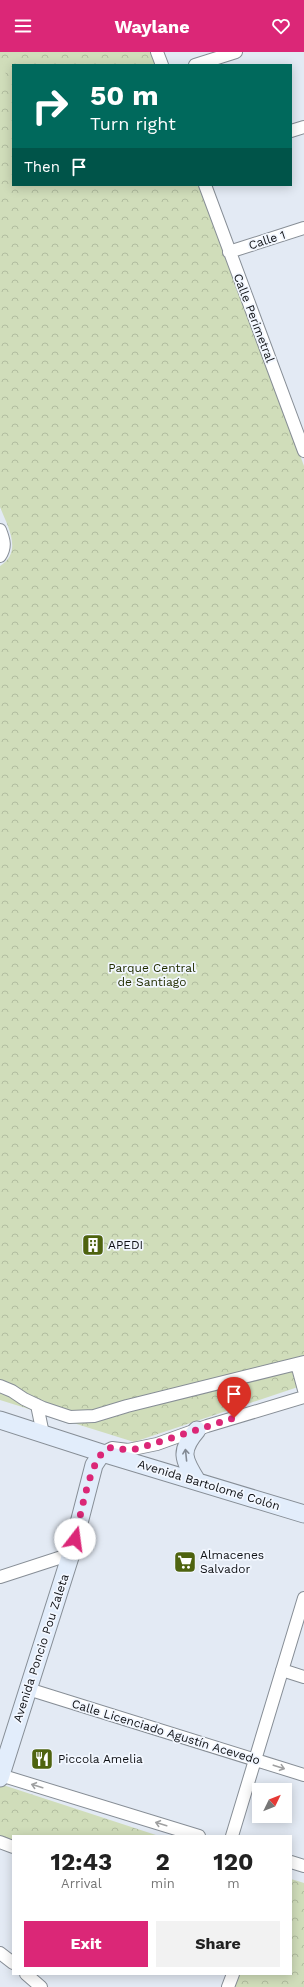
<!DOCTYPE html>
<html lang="en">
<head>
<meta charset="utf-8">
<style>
	:root { --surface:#fff; --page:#f2f2f2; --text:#222; --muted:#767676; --accent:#db2777 }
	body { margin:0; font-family:"Work Sans",sans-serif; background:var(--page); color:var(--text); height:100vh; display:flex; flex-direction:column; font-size:15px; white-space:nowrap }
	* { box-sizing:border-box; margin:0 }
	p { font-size:13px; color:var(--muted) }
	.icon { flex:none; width:22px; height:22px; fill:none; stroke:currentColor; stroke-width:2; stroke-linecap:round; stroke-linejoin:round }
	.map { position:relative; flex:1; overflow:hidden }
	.details { position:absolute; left:12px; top:1783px; width:280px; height:140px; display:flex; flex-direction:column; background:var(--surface); border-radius:0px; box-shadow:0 2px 10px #0003 }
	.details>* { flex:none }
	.top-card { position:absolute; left:12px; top:12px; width:280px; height:122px; border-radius:0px; box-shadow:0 2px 10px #0003; background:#00695c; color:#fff; overflow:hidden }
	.needle { width:26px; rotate:47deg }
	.controls { position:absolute; left:252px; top:1731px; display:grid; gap:8px }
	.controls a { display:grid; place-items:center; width:40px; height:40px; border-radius:0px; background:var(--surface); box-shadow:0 2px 10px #0003; font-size:20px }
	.pin { position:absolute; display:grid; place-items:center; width:34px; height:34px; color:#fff; margin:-41px -17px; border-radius:50% 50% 50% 0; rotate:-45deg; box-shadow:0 0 4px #0007 }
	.pin .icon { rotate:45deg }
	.me { position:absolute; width:44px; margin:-22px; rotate:15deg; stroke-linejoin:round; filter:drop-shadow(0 0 3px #0008) }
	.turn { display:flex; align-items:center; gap:14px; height:84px; padding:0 12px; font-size:18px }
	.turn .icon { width:52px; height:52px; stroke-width:2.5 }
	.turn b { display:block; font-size:28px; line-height:34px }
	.then { display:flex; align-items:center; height:38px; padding:0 12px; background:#0003; gap:8px; font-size:15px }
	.eta { display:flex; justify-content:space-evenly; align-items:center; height:68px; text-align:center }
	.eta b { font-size:24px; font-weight:700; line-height:28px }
	.action { display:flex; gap:8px; margin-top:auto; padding:8px 12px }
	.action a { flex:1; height:46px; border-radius:0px; background:var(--accent); color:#fff; font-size:16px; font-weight:700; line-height:46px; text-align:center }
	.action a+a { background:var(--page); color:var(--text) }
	header { display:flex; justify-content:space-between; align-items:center; height:52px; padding:0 12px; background:var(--accent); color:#fff; font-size:18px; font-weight:700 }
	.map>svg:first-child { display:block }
</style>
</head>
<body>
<header><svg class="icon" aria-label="menu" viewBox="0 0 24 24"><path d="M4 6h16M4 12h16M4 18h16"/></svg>Waylane<svg class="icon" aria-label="heart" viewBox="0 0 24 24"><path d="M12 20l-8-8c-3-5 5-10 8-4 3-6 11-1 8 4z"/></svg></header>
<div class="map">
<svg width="304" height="1935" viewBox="0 0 304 1935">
	<defs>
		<pattern id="park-crowns" width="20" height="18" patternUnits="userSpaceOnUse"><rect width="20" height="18" fill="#d0ddba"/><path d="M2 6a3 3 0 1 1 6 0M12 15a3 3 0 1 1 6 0" fill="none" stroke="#b1bd9f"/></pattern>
	</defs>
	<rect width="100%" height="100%" fill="#e3eaf4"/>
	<!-- park -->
	<path fill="url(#park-crowns)" d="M0,0H153L158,13H13V133H201L304,414V1333L134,1390L0,1348V514C23,500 8,475 0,455Z
		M0,1732L159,1784H13V1801L0,1796Z
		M291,1827L304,1831V1935H228L232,1922H291Z"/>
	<!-- pitch -->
	<path fill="#d0ddba" d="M0,3L9,32L0,35Z"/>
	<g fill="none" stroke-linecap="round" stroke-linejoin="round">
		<!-- street casing -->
		<g stroke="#878e96" stroke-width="14">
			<path id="street" d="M157,0L162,13
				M195,13L236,0
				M291,79L304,75
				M205,133L304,399
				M229,200L304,176
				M0,478C4,488 6,495 0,504
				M297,1312L304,1338
				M0,1334L12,1339L24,1347L43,1356L70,1365L94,1364L127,1354L304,1310
				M37,1353L43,1382
				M102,1401L112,1396L128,1398L157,1392L207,1374L304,1345
				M0,1525L71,1502
				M282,1618L304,1625
				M28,1637L304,1723
				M0,1723L199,1784
				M232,1784L304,1546
				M0,1790L13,1795
				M291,1810L304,1814
				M0,1901L13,1911
				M26,1922L41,1935
				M228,1935L233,1922"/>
		</g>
		<!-- secondary casing -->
		<g stroke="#878e96" stroke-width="19">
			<path id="secondary" d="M0,1368L102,1401L304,1462
				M197,1429C183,1407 179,1399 197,1378
				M0,1726L71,1502L94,1413L102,1401"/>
		</g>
		<!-- street -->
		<use href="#street" stroke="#fff" stroke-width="12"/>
		<!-- secondary -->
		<use href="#secondary" stroke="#e2edfb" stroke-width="17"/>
	</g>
	<!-- one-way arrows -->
	<defs><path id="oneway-shaft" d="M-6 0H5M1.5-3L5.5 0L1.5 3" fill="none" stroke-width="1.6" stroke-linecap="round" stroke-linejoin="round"/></defs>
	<use stroke="#838a94" href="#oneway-shaft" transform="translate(186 1403) rotate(-96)"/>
	<g stroke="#9fa0a1">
		<use href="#oneway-shaft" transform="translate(279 1715) rotate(18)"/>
		<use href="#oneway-shaft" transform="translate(37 1734) rotate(-163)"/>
		<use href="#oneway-shaft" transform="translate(161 1772) rotate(-163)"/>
	</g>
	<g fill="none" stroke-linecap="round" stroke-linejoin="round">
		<!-- route -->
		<path stroke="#db2777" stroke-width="7" stroke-dasharray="0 12.6" d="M75,1487C80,1468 90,1402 109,1396C115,1394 122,1398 128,1398C133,1398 138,1396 143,1395L234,1366"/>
	</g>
	<!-- icons -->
	<defs>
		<g id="building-square" transform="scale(1.15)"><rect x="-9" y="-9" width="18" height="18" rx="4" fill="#4e630f" stroke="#f2f7ff"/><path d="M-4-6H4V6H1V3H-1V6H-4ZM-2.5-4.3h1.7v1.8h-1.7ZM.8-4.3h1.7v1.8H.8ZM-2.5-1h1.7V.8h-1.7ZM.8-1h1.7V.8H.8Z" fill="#fff"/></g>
		<g id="supermarket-square" transform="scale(1.15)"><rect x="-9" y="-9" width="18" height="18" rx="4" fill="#4e630f" stroke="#f2f7ff"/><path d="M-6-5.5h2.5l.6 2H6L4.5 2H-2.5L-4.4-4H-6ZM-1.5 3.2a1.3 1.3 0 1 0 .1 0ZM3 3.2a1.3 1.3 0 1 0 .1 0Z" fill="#fff"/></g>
		<g id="restaurant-square" transform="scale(1.15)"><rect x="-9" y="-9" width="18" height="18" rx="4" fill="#4e630f" stroke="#f2f7ff"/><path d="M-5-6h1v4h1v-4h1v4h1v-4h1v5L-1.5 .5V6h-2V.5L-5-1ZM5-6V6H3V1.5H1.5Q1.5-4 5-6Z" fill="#fff"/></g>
	</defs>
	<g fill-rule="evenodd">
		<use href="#building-square" x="93" y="1193"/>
		<use href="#supermarket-square" x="185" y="1510"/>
		<use href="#restaurant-square" x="42" y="1707"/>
	</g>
	<g text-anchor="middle" stroke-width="3.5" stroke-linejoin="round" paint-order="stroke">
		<!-- street labels -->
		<g font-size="12" fill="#0f1115" stroke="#f2f7ff">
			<text transform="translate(267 188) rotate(-18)" y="4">Calle 1</text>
			<text transform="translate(254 266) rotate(69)" y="4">Calle Perimetral</text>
			<text transform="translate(209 1433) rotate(17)" y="4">Avenida Bartolomé Colón</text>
			<text transform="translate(41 1596) rotate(-72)" y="4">Avenida Poncio Pou Zaleta</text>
			<text transform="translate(166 1680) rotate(17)" y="4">Calle Licenciado Agustín Acevedo</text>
		</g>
		<!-- park labels -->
		<g font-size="12" fill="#222e01" stroke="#f2f7ff">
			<text x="152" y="920">Parque Central<tspan x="152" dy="14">de Santiago</tspan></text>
		</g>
		<!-- poi labels -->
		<g font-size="12" fill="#0f1115" stroke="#f2f7ff" text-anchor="start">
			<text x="108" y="1197">APEDI</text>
			<text x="200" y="1507">Almacenes<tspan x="200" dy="14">Salvador</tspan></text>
			<text x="58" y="1711">Piccola Amelia</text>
		</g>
	</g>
</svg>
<div class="controls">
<a><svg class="needle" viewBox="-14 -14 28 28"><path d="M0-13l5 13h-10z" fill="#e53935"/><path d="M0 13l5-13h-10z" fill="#767676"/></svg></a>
</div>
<div class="pin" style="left:234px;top:1366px;background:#d93025"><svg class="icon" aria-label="arrive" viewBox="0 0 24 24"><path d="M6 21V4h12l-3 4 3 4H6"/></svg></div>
<svg class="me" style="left:75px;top:1487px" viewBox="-20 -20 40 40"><circle r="19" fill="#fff"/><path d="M0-13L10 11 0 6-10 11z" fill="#db2777"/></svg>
<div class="top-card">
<div class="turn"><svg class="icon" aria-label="right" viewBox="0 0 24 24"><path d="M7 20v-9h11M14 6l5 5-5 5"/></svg><div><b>50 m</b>Turn right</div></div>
<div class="then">Then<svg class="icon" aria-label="arrive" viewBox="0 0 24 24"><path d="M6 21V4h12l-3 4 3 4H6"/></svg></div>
</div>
<section class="details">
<div class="eta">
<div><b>12:43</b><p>Arrival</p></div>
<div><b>2</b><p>min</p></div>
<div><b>120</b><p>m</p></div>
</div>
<div class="action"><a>Exit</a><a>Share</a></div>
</section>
</div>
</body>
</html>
